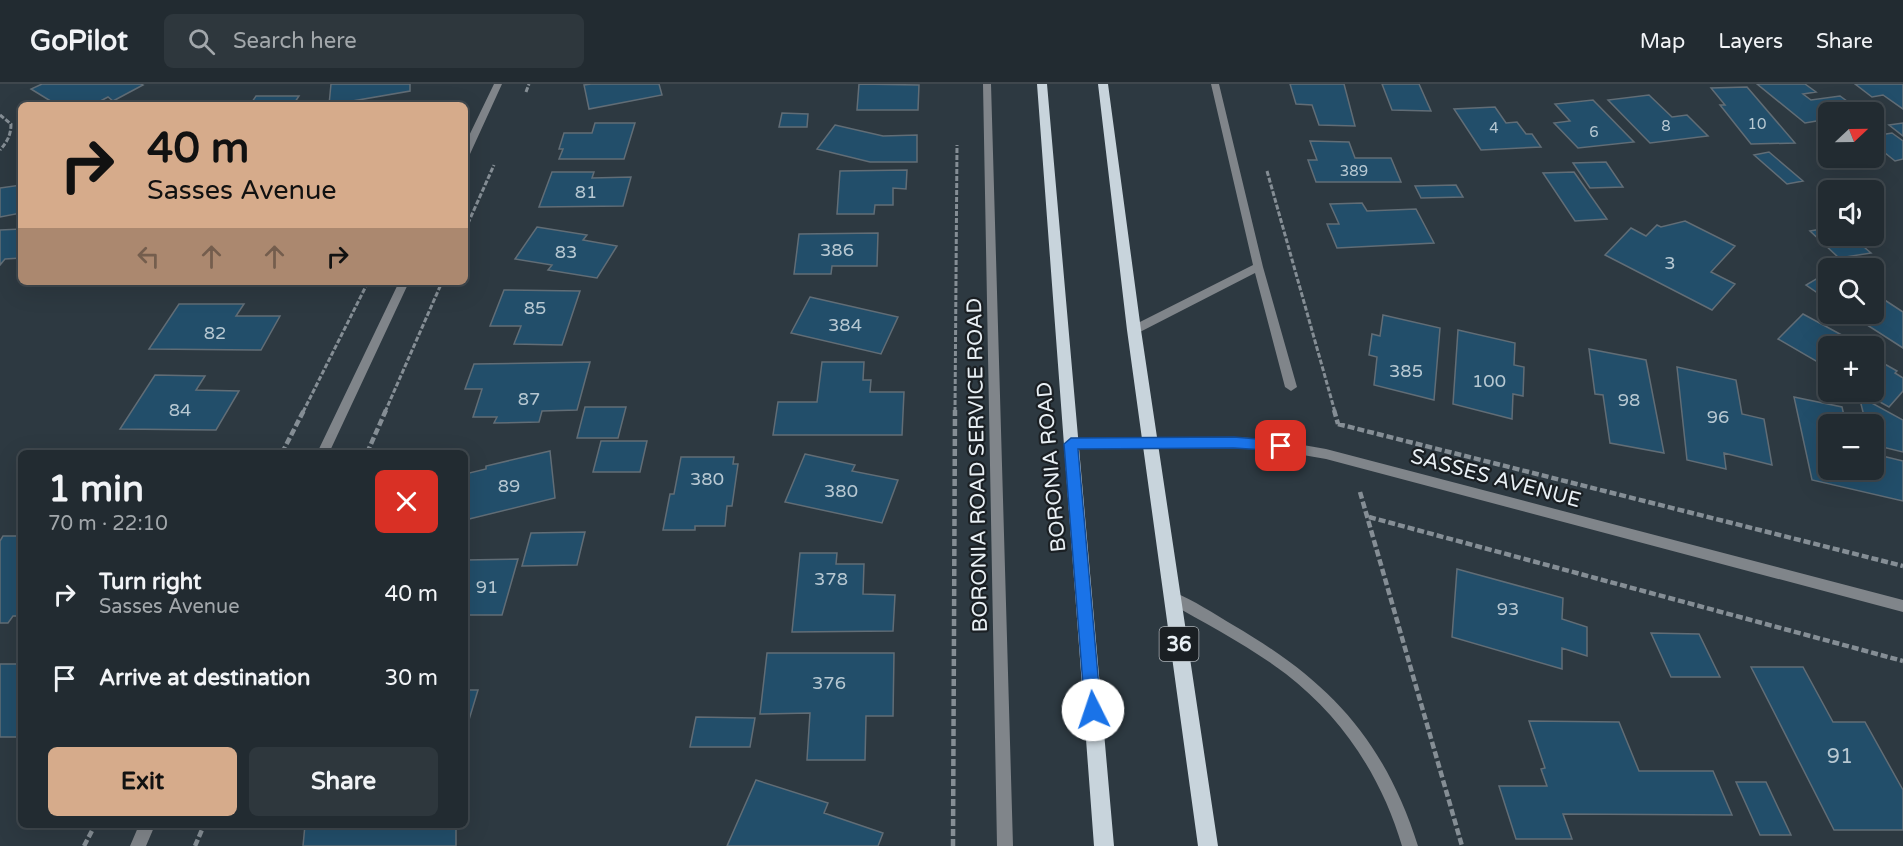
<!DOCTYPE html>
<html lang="en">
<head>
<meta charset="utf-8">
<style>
	:root { --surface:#222b31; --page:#2e373d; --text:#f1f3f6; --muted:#a2a7ab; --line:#3f474d; --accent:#d6ab8b }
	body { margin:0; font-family:"Varela Round",sans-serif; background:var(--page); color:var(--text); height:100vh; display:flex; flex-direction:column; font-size:22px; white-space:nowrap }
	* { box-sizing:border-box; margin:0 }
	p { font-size:20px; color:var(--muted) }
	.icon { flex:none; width:33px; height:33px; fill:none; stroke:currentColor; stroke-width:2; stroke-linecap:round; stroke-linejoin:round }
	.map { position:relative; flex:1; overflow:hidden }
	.drawer { position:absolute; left:18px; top:366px; width:450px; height:378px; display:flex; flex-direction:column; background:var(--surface); border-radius:9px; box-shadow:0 6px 24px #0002,0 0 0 2px var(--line) }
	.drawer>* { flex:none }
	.hud { position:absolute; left:18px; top:18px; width:450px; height:183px; border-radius:9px; box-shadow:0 6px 24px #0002,0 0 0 2px var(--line); background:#d6ab8b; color:#111; overflow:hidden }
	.needle { width:39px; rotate:68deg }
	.fabs { position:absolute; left:1818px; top:18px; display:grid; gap:12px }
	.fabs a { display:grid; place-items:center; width:66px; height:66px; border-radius:9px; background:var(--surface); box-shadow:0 6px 24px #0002,0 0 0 2px var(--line); font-size:30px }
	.pin { position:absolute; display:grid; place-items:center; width:51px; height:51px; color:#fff; margin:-26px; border-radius:12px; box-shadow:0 3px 9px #0006 }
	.me { position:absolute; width:66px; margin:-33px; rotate:356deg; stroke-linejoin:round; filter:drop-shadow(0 0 4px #0008) }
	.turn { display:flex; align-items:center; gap:21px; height:126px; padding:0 30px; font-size:27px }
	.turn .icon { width:78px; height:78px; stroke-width:2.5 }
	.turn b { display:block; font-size:42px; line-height:51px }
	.lanes { display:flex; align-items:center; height:57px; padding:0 30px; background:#0003; justify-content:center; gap:30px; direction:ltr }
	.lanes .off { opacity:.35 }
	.round { display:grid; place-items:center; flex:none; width:63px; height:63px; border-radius:9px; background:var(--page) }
	.overview { display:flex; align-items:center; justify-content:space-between; height:102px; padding:0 30px }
	h1 { font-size:36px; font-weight:700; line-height:45px }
	.cta { display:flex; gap:12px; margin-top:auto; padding:12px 30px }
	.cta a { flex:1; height:69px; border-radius:9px; background:var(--accent); color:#111; font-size:24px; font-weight:700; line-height:69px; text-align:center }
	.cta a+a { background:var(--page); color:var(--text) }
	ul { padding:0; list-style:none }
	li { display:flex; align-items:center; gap:18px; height:84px; padding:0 30px }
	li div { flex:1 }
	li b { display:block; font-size:22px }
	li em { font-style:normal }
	header { display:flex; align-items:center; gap:36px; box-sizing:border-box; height:84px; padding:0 30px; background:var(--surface); border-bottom:2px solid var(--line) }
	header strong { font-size:28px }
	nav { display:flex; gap:33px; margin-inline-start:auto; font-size:21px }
	.search { width:420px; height:54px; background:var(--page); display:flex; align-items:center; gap:15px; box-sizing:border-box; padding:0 21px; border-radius:9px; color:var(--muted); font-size:22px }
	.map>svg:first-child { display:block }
</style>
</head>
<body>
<header>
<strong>GoPilot</strong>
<div class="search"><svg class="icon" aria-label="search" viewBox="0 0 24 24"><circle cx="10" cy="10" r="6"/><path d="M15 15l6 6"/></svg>Search here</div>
<nav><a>Map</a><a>Layers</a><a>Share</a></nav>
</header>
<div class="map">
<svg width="1903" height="762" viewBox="0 0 1903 762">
	<rect width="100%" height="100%" fill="#2d3941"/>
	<!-- building -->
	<path fill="#224e6a" stroke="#616d76" stroke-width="1.5" d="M42,0H141L143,1L113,17L108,13L93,21H57L31,5Z
		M331,0H410V7L329,21Z
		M591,0H659L662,11L589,25L584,1Z
		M859,0L919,1L918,26H857Z
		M1290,0H1344L1355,42L1319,41L1312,21L1296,20Z
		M1382,0H1419L1431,27L1392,26Z
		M1757,0H1805L1816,8L1803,10L1811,16L1840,12L1862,28H1828V35L1805,39Z
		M1855,0H1903V25L1883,11L1872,13Z
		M1747,3L1795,59L1751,60L1720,21H1725L1711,4Z
		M1649,11L1672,33L1687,31L1708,52L1650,59L1608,16Z
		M256,12H299L293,21H250Z
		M1593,16L1634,58L1578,64L1554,39L1570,37L1555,20Z
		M1495,23L1506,39L1517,38L1526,50H1532L1541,63L1481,66L1454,25Z
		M782,29L808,30L807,43H779Z
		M595,39H635L624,75H559L563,65H559L564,49H592Z
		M1903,39V52L1889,41Z
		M835,41L883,52L917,51V78H870L817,65Z
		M1892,49L1903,57V75L1895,77L1874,60V52Z
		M1310,57L1349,58L1355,74H1391L1401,98H1316L1308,76H1317Z
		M1769,68L1803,97L1787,100L1754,71Z
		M1606,78L1623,103L1590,104L1573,79Z
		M907,86L906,105L893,104V121H875L874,130H837L840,87Z
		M552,88H594L592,94L631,93L623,122L539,123Z
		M1574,88L1607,135L1575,137L1543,89Z
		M21,101V129L0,133V104Z
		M1456,101L1463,113L1421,114L1415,102Z
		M1362,119L1367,127L1416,125L1434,159L1337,164L1327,140H1339L1330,120Z
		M1685,137L1735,162L1711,188L1735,200L1712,226L1605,171L1631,144L1646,152L1657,141L1661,143Z
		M537,143L587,151L583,156L617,162L597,194L548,186L552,181L515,175Z
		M1828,144V152H1851L1871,169L1839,174L1810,147Z
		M21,145V174L5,175L0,181V146Z
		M878,149L877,182H832L831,190H794L799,150Z
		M1828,188V216L1806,201Z
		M504,206L580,207L562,261L514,260L521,242H490Z
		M1874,209L1903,228V264L1850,230H1874Z
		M810,213L898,233L881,270L791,249Z
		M179,220H244L236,232H280L261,266L149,265Z
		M1803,230L1862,262H1828V284L1778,255Z
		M1383,231L1440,244L1434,316L1374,301L1377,273L1369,271L1372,250L1380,252Z
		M1458,246L1515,259L1514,281L1524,283L1523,312L1513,310L1512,335L1453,320Z
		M1589,265L1646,276L1664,369L1610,359L1603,311L1595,310Z
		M1874,274L1897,287L1895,289L1903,294V307L1889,323L1862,308H1874Z
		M590,278L577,326L542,327L539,338L494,339L497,333H473L482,305H465L474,280Z
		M822,278H864L863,296H871L870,308H904L902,351H773L778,318H817Z
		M1677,283L1736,296L1742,330L1764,335L1772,381L1724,369L1726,385L1687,376Z
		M155,291L205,292L196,306L239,307L216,346L120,345Z
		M1859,312L1903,336V368L1874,361V340H1866Z
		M1794,313L1842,323L1846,340H1828V386H1874V370L1903,377V417L1812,396Z
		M585,323H626L618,354H577Z
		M601,357H647L640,388H593Z
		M120,367H197L119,369Z
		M550,367L555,414L465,436V390L486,385V382Z
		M805,370L855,381L852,387L898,396L882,439L785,418Z
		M681,373H734L733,380H738L732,422H727L725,442H695V446H663L670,410H674Z
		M585,448L577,481L522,482L531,449Z
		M3,452H21V532H13L8,539H0V457Z
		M800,469H837L836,480H864L863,510L895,511L893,547L792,548Z
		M518,475L502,531H465V476Z
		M1457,485L1563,514L1562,535L1587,543V572L1562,564V585L1452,553Z
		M1651,549L1699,550L1720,593H1671Z
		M767,569H894L893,632H866L865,676H807L810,629L760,630Z
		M0,580H21V653H0Z
		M1751,583H1803L1833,638H1865L1903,706V746H1834Z
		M465,606H478L465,649Z
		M696,633L755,634L750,663H690Z
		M1529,637L1619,638L1639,687H1713L1732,731L1563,730L1572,755H1516L1499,702H1547L1541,685L1545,684Z
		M756,696L828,719L824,729L883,749L878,762H727Z
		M1736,698H1766L1791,751H1760Z
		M305,741H456V762H303Z"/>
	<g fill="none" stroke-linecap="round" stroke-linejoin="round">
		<!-- path-far1 -->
		<path stroke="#858e95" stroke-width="3" stroke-dasharray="5 2" stroke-linecap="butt" d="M526,8L529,0
			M0,31L11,40C11,51 7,58 0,66
			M1267,87L1335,328
			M465,146L494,81
			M303,328L368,198
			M385,328L442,198
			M955,328L957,61"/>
		<!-- path -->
		<path stroke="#858e95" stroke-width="4.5" stroke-dasharray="7 3" stroke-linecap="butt" d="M1334,326L1338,340
			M1338,340L1903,482
			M282,369L304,326
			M367,369L386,326
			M1360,408L1462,762
			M1369,433L1903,577
			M84,762L95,741
			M195,762L204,741
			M953,762L955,326"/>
		<!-- service -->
		<path fill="#80858a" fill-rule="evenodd" d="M1211,0H1219L1263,183L1297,303L1291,307L1285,303L1255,189L1138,249H1130L1129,246L1130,243L1253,181Z
			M1173,508C1194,516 1214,530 1233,541C1329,597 1384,655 1418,762H1402C1382,694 1343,634 1286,590C1249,562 1208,541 1168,518L1166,514L1168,510Z"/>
		<!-- minor -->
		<path fill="#80858a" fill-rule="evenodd" d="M494,0H502L470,70L465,73V60Z
			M983,0H991L1013,762H997Z
			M399,198H409L329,369H317Z
			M1234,353L1268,355L1326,365L1903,516V528L1326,375L1268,365L1234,363L1071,365L1067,363L1065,360L1067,357L1071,355Z
			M139,741H155L146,762H130Z"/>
		<!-- primary -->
		<path fill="#c8d4dc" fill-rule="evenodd" d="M1037,0H1047L1114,762H1094Z
			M1098,0H1108L1141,246L1218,762H1198L1127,246Z"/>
	</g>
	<!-- route -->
	<path fill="#1a73e8" stroke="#114b97" stroke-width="1.5" d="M1234,353L1281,357L1288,362L1281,367L1234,364L1078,365L1101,626L1099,632L1093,634L1088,632L1085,626L1064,360L1071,354Z"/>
	<g text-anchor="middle" stroke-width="4.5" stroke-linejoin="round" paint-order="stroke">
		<!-- far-number labels -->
		<g font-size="15" fill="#b7c8d2">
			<text x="1757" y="45">10</text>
			<text x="1666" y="47">8</text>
			<text x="1494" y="49">4</text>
			<text x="1594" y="53">6</text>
			<text x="1354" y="92">389</text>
		</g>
		<!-- number labels -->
		<g font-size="18" fill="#b7c8d2">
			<text x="586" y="114">81</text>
			<text x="837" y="172">386</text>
			<text x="566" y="174">83</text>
			<text x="1670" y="185">3</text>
			<text x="535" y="230">85</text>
			<text x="845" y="247">384</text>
			<text x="215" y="255">82</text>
			<text x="1406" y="293">385</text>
			<text x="1489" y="303">100</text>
			<text x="529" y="321">87</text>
			<text x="1629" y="322">98</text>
			<text x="180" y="332">84</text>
			<text x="1718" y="339">96</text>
			<text x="707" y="401">380</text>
			<text x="509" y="408">89</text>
			<text x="841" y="413">380</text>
			<text x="831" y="501">378</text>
			<text x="487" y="509">91</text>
			<text x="1508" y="531">93</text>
			<text x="829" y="605">376</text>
		</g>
		<!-- shield labels -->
		<rect fill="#1a1f23" stroke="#abb1b6" stroke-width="1.5" x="1159.5" y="543" width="39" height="34" rx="4.5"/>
		<g font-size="20" font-weight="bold" fill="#e9f0f5">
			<text x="1179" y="567">36</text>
		</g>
		<!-- street labels -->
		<g font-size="21" fill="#e9f0f5" stroke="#1a1f23">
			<text transform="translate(977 381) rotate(-91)" y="7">BORONIA ROAD SERVICE ROAD</text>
			<text transform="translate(1051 383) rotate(-95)" y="7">BORONIA ROAD</text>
			<text transform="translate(1496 394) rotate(15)" y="7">SASSES AVENUE</text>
		</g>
		<!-- near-number labels -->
		<g font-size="21" fill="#b7c8d2">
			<text x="1840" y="679">91</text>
		</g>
	</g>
</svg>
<div class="fabs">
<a><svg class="needle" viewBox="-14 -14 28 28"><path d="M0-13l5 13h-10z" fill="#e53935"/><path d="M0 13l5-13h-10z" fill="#a2a7ab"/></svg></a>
<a><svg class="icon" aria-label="sound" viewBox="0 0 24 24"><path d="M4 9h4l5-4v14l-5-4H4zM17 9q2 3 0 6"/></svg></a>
<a><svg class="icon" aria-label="search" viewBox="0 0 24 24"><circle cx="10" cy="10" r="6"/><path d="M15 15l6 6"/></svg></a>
<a>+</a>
<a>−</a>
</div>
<div class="pin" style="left:1281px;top:362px;background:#d93025"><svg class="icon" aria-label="arrive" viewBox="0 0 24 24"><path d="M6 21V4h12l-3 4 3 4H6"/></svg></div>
<svg class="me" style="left:1093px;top:626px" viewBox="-20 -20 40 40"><circle r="19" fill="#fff"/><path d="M0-13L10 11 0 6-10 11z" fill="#1a73e8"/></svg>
<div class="hud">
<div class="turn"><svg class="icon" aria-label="right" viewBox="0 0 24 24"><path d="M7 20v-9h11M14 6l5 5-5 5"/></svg><div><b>40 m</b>Sasses Avenue</div></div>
<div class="lanes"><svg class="icon off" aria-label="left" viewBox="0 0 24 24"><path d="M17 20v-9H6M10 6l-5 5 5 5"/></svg><svg class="icon off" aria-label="ahead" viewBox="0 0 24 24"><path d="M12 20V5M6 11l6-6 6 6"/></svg><svg class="icon off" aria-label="ahead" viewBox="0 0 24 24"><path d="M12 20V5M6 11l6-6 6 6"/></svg><svg class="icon" aria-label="right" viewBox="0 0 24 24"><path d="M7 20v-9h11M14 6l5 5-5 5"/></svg></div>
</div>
<section class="drawer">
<div class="overview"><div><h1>1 min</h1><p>70 m · 22:10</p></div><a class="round" style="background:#d93025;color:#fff"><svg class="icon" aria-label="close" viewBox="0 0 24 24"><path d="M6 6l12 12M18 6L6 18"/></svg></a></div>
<ul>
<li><svg class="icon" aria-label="right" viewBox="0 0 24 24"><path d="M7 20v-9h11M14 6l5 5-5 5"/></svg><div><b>Turn right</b><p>Sasses Avenue</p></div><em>40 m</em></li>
<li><svg class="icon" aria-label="arrive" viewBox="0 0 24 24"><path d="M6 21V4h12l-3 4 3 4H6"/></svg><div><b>Arrive at destination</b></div><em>30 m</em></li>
</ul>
<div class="cta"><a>Exit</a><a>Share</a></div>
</section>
</div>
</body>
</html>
